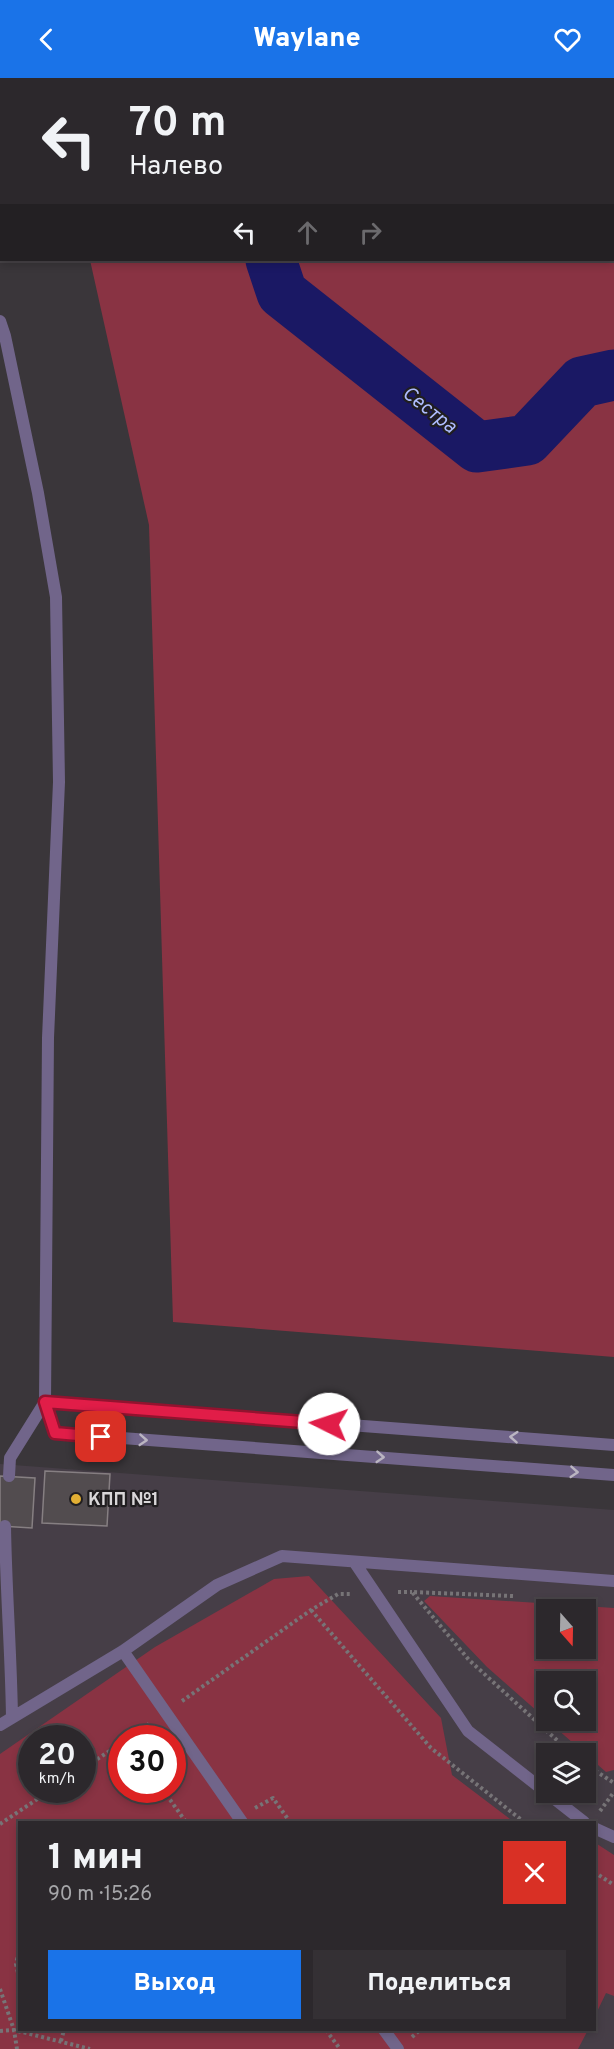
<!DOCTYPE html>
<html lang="ru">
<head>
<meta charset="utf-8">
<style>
	:root { --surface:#2c282c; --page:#343034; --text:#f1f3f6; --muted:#a6a6a9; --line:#484448; --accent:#1a73e8 }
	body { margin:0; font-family:Overpass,sans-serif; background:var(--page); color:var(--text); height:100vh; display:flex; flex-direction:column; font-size:22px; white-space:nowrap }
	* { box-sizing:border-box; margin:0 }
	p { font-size:20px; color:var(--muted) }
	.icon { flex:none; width:33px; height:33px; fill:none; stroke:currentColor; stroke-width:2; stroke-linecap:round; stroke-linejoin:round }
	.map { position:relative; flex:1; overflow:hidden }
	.sheet { position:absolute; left:18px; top:1743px; width:578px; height:210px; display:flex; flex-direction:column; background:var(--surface); border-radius:0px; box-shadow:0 3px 9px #0003,0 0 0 2px var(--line) }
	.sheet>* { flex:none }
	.top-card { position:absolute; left:0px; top:0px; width:615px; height:183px; box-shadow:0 3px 9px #0003,0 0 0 2px var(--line); background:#2c282c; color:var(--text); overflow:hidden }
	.needle { width:39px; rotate:160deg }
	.fabs { position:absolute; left:536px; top:1521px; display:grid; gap:12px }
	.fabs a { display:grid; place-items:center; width:60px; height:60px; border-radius:0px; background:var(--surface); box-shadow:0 3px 9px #0003,0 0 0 2px var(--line); font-size:30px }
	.speed { position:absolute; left:18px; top:1647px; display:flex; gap:12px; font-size:30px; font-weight:700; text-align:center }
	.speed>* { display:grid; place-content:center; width:78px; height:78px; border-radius:50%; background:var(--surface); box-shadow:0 3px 9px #0003,0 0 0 2px var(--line); line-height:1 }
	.speed small { font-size:15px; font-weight:400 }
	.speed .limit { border:9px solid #d22; background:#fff; color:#111 }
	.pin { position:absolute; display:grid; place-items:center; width:51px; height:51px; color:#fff; margin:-26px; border-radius:12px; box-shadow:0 3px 9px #0006 }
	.me { position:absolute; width:66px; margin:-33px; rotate:274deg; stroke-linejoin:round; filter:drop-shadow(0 0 4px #0008) }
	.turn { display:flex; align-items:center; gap:21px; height:126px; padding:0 30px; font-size:27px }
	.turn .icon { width:78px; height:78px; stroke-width:2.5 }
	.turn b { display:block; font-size:42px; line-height:51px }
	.lanes { display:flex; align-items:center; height:57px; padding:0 30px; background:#0003; justify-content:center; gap:30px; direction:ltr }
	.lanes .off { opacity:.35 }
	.round { display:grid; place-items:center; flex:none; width:63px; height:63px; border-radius:0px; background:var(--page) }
	.overview { display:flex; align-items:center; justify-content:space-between; height:102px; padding:0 30px }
	h1 { font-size:36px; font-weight:800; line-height:45px }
	.cta { display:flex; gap:12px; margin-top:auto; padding:12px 30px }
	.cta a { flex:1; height:69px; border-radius:0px; background:var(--accent); color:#fff; font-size:24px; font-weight:800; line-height:69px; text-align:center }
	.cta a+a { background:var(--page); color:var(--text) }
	header { display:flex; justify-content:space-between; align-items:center; height:78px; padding:0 30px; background:var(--accent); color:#fff; font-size:27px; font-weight:800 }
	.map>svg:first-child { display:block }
</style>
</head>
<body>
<header><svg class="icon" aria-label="back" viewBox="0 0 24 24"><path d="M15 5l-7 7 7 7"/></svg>Waylane<svg class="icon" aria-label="heart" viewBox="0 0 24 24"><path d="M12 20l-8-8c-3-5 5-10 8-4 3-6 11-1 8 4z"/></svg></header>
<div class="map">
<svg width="614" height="1971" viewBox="0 0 614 1971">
	<rect width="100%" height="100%" fill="#3a363a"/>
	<!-- built -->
	<path fill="#463e47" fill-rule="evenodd" d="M0,1386L614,1432V1971H0ZM546,1532H585V1570H546ZM546,1604H585V1642H546ZM32,1660H82V1712H32ZM122,1660H172V1712H122ZM546,1676H585V1714H546ZM20,1744H594V1952H20Z"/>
	<!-- green -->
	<path fill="#893343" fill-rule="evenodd" d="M2,0H614V1279L173,1244L149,447L90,182H614V2H3Z
		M309,1498L441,1640L452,1697L514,1744H20V1952H588L578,1971H0V1676L155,1569L274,1501ZM32,1660H82V1712H32ZM122,1660H172V1712H122Z
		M430,1518L614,1530V1692L606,1694L548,1643L585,1642V1604H546V1641L487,1589L424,1523ZM546,1532H585V1570H546Z
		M594,1764L614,1777V1918L606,1915L594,1940Z"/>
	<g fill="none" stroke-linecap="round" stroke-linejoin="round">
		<!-- river -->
		<path stroke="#1a1864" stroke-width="51" d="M365,0V2
			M229,2V0
			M0,66H2
			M271,182L282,215L477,369L527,362L582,304L614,297"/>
	</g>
	<!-- building -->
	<path fill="#524c4f" stroke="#867f82" stroke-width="1.5" d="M45,1393L110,1396L107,1448L42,1445Z
		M0,1398L35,1400L32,1450L0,1448Z"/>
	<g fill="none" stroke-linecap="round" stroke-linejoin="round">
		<!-- path -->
		<path stroke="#777477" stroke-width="4" stroke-dasharray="3 3" stroke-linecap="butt" d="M398,1514H412
			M513,1518L412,1514L469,1582L572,1676
			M311,1532L431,1670L524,1744
			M182,1623L311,1532L338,1516H351
			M128,1660L149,1646
			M585,1686L614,1705
			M82,1691L122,1665
			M163,1712L186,1744
			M255,1730L273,1720L290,1744
			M600,1733L614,1714
			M0,1746L51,1712
			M594,1794L614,1807
			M20,1868L16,1886L20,1904
			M0,1911L14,1952L17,1971
			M326,1952L340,1971
			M0,1953L14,1952L90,1971
			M412,1959L420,1952
			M61,1963L64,1952"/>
		<!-- lane -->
		<path stroke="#71658a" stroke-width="12" d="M9,1398L10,1380L45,1324
			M5,1448C6,1512 11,1575 12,1639
			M355,1485L468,1653L584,1744
			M123,1573L242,1744
			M0,1647L123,1573L217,1507L282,1478L614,1503
			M594,1750L614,1759
			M384,1952L398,1971"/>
		<!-- street -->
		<path stroke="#71658a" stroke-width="12" d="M0,243L5,258L38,415L56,519L59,704L48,960L45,1324L55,1355L614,1397
			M45,1324L614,1367"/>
	</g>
	<!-- one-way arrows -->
	<defs><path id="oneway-chevron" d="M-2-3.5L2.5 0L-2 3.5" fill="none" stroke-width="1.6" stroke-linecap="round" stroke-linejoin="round" transform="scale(1.5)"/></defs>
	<g stroke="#bab5c1">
		<use href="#oneway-chevron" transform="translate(514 1359) rotate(-176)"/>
		<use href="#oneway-chevron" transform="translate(143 1362) rotate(4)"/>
		<use href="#oneway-chevron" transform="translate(380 1379) rotate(4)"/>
		<use href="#oneway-chevron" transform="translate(574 1394) rotate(4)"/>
	</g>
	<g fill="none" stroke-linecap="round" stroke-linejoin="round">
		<!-- route casing -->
		<g stroke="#92132f" stroke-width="15">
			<path id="route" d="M101,1359L55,1355L45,1324L329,1346"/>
		</g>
		<!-- route -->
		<use href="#route" stroke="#e11d48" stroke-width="10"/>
	</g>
	<!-- markers -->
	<circle fill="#e2af34" stroke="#201e20" stroke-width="2" cx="76" cy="1421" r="6"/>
	<g text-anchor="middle" stroke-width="4.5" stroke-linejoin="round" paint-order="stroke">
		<!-- poi labels -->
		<g font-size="18" font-weight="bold" fill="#d9d7d9" stroke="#201e20" text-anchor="start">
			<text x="88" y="1427">КПП №1</text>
		</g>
		<!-- water labels -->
		<g font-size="20" font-style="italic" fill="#aebcfe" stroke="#201e20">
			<text transform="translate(430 331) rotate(38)" y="7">Сестра</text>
		</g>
	</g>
</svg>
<div class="fabs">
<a><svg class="needle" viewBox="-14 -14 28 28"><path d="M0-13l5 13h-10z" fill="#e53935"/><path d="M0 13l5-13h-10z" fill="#a6a6a9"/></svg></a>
<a><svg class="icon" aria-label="search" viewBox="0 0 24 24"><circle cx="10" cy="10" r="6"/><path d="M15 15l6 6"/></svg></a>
<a><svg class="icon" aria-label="layers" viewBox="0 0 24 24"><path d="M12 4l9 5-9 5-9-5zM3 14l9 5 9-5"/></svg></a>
</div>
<div class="speed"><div>20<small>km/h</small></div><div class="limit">30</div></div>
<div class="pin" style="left:101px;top:1359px;background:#d93025"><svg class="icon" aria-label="arrive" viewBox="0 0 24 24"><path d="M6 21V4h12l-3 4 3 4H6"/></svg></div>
<svg class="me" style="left:329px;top:1346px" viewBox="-20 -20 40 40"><circle r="19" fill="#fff"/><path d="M0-13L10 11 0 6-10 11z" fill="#e11d48"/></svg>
<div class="top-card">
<div class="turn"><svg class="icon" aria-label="left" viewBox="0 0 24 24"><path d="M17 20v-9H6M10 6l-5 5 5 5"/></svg><div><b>70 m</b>Налево</div></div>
<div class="lanes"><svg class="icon" aria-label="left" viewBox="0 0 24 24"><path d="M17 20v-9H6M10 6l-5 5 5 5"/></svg><svg class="icon off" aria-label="ahead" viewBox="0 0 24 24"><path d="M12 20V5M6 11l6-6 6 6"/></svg><svg class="icon off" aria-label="right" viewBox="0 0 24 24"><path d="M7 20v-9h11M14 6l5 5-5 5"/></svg></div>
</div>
<section class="sheet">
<div class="overview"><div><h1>1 мин</h1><p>90 m · 15:26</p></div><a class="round" style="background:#d93025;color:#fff"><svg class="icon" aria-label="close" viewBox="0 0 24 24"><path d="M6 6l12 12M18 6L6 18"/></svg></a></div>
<div class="cta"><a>Выход</a><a>Поделиться</a></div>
</section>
</div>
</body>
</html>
